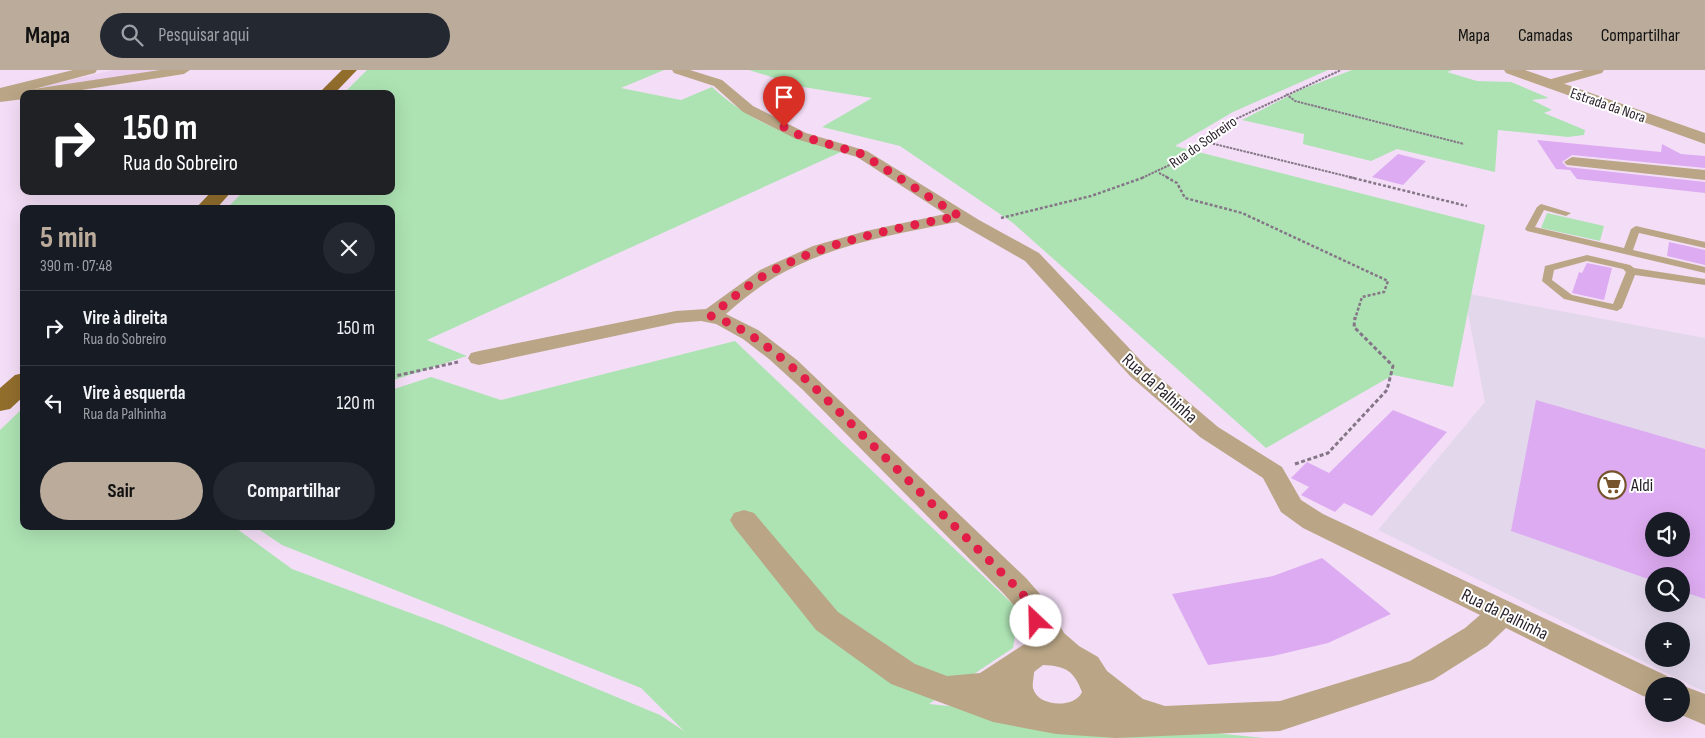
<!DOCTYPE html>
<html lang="pt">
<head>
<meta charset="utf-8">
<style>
	:root { --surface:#171b24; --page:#242831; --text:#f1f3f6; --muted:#9ea1a6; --line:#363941; --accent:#baab9b }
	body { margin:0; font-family:"Sofia Sans Condensed",sans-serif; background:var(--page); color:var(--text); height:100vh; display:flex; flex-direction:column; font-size:19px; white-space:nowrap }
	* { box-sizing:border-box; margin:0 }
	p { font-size:16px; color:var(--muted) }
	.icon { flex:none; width:28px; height:28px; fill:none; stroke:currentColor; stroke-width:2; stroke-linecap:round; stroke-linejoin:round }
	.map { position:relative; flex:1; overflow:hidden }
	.sheet { position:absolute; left:20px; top:135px; width:375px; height:325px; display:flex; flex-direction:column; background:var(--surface); border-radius:10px; box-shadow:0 5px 20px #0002 }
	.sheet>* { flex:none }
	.guide { position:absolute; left:20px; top:20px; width:375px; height:105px; border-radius:10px; box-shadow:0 5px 20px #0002; background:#202124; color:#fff; overflow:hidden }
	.tools { position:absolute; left:1645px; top:442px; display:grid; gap:10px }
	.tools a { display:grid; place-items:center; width:45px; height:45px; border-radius:50%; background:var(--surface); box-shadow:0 5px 20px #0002; font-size:25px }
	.pin { position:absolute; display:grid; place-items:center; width:42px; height:42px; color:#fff; margin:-51px -21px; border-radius:50% 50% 50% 0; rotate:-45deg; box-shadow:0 0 5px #0007 }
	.pin .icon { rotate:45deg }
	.me { position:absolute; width:55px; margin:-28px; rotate:336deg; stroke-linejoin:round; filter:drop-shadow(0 0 4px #0008) }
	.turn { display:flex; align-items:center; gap:18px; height:105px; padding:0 20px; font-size:22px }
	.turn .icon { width:65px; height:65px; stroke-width:2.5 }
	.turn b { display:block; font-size:35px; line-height:42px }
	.round { display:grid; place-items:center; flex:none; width:52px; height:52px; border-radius:26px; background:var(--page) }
	.headline { display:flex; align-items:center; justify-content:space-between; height:85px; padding:0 20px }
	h1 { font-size:30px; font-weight:700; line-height:38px; color:var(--accent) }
	.action { display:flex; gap:10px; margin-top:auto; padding:10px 20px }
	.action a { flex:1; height:58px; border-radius:30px; background:var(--accent); color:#111; font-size:20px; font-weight:700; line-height:58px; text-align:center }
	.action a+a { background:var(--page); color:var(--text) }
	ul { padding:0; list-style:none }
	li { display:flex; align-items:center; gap:15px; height:75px; padding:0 20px; border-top:1px solid var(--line) }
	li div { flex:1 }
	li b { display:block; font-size:19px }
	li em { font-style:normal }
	header { display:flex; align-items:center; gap:30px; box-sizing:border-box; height:70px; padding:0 25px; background:var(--accent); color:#111 }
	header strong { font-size:24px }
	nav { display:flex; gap:28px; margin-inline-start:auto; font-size:18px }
	.search { width:350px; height:45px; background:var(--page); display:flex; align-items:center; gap:12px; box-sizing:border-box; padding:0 18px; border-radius:28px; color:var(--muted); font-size:19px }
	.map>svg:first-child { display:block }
</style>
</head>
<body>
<header>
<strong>Mapa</strong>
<div class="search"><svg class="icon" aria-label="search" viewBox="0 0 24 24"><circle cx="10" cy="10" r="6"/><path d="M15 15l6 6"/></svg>Pesquisar aqui</div>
<nav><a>Mapa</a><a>Camadas</a><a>Compartilhar</a></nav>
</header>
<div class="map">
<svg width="1705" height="668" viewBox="0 0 1705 668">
	<rect width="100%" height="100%" fill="#f4def7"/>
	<!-- commercial -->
	<path fill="#e3d7ec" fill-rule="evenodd" d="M1464,223L1705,268V622L1378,460L1485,332ZM1654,451H1681V479H1654ZM1654,506H1681V534H1654ZM1654,561H1681V589H1654Z"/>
	<!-- built -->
	<path fill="#edd2f1" d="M114,0H173L46,20L44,16Z"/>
	<!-- green -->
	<path fill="#ade3b3" d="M367,0H664L621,18L681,30L712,17C751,53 790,66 841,82L427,270L467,286L391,311V139H226L244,121H391V24H343Z
		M749,0H1328L1233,42L1175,76L1485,155L1453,317L1393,305L1266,378L1013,153L900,76L822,57L872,28L803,17Z
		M1352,0H1453L1447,2L1477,11L1511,12L1549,28L1532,30L1552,40L1544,43L1585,60L1584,65L1568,67L1498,60L1495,102L1397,79L1371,91L1303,74L1304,64L1242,50L1300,20Z
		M1547,143L1604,156L1600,171L1541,158Z
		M735,271L1019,540L1013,578L929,634L1264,668H0V360L24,337V456H233L292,499L443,555L660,645L684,661L641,618L282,475L254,456H391V320L431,307L501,330Z"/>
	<!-- building -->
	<path fill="#ddabf1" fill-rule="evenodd" d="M1537,70L1661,82L1662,74L1681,84L1705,86V98L1572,85L1562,92L1567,97L1705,112V123L1577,109L1570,100L1556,99Z
		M1398,84L1426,91L1403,115L1372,107Z
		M1669,172L1705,180V195L1667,186Z
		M1587,193L1612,198L1604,230L1572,223L1579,202L1582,203Z
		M1536,330L1705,379V529L1681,521V506H1654V511L1511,461ZM1654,451H1681V479H1654Z
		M1393,340L1447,362L1372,446L1344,433L1335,442L1301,425L1309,417L1291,408L1307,392L1329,403Z
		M1322,488L1391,544L1328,573L1273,586L1208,595L1172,524L1273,506Z"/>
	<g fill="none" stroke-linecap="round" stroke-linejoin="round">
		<!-- path-far2 -->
		<path stroke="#857687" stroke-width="2" stroke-dasharray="2.5 1" stroke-linecap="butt" d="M1286,24L1295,31L1464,74
			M1206,72L1354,108
			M1159,103L1169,108
			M1142,108L1178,91L1203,74L1225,54L1341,0"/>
		<!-- path-far1 -->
		<path stroke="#857687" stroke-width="2.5" stroke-dasharray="3 2" stroke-linecap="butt" d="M1166,107L1177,113L1185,128L1242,143L1388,211L1384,222L1362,227L1355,249
			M1349,107L1467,136
			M1001,148L1091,126L1145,107"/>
		<!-- path -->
		<path stroke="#857687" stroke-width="3" stroke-dasharray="4 2.5" stroke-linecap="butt" d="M391,307L458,292
			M1295,394L1328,383L1387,320L1393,296L1354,257L1355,247"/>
		<!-- service -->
		<path fill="#baa686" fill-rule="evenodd" d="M1541,134L1571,143L1566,146L1544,140L1535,157L1624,178L1631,159L1636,156L1705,172V178L1639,163L1633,180L1705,197V203L1527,161L1525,159L1537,137Z
			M1587,185L1630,195L1634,198L1705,209V215L1635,205L1622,238L1617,241L1564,229L1542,211L1545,196ZM1587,191L1623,199L1626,202L1613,234L1572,225L1552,210L1554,200Z"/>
		<!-- minor -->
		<path fill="#baa686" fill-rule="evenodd" d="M160,0H190L184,4L56,24H24V29L0,32V24Z
			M672,0H690L722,10L753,36L806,63L867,81L979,150L1039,183L1146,296L1218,357L1282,397L1301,430L1323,444L1667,606L1672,616H1654V629L1643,626L1506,558L1487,576L1433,610L1280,661L1116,668L1056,664L993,652L891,614L816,560L734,457L730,450L734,443L744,440L754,443L838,542L915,594L947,606L980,603L1023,575L1036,571L1024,547L1004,524L803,320L769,289L743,269L716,254L701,251L676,253L479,295L471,293L468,288L471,283L479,281L676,241L706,239L760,200L813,176L866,161L945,144L857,87L796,69L743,42L714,16L674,3ZM957,152L1025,191L1130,306L1200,367L1263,408L1281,442L1303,458L1480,545L1465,558L1410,591L1280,631L1165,636L1143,629L1107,601L1098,587L1079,576L1064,563L1046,531L1026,508L797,290L758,260L726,244C741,231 757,218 775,207C830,175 895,164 957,152ZM1043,595C1066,596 1074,601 1082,622C1075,639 1037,637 1033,618C1032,614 1034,607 1034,602Z
			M1584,0H1604L1602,3L1549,18L1543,14L1544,11Z
			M1572,87L1705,100V110L1567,95L1564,92Z
			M1681,615L1705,624V655L1679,644H1681V616H1677Z"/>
		<!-- tertiary -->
		<path fill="#baa686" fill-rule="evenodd" d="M73,0H97L95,3L0,28V18Z
			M1504,0H1525L1705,63V74L1506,3Z"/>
		<!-- primary -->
		<path fill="#926e2d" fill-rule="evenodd" d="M342,0H357L334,24H318Z
			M212,121H232L216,139H195Z
			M24,303V326L10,339L0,341V318L15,305Z"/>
	</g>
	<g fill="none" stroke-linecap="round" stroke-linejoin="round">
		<!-- route -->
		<path stroke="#e11d48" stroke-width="9" stroke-dasharray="0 16.2" d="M784,57L801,66L862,84L959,146C898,158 832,170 776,199C752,211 731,229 711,246C749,258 782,288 811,314L1015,516L1035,538L1036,551"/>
	</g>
	<!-- icons -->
	<defs>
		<g id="supermarket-ring" transform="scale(1.4375)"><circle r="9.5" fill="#fff" stroke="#76532c" stroke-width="1.5"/><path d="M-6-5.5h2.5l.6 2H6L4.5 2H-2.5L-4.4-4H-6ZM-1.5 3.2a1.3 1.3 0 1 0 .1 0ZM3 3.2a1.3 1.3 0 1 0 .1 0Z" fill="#76532c"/></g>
	</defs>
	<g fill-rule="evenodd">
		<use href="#supermarket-ring" x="1612" y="415"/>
	</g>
	<g text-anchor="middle" stroke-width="4" stroke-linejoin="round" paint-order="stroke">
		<!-- far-street labels -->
		<g font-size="15" fill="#261e27" stroke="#fff">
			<text transform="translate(1608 35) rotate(19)" y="5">Estrada da Nora</text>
			<text transform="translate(1203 72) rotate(-35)" y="5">Rua do Sobreiro</text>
		</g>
		<!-- street labels -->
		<g font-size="18" fill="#261e27" stroke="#fff">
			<text transform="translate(1160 318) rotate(42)" y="6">Rua da Palhinha</text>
			<text transform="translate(1505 544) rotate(26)" y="6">Rua da Palhinha</text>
		</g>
		<!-- poi labels -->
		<g font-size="18" fill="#261e27" stroke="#fff" text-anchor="start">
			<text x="1631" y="421">Aldi</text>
		</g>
	</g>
</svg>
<div class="tools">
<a><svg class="icon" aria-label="sound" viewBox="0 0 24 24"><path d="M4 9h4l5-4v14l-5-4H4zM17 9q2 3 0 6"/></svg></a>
<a><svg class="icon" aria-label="search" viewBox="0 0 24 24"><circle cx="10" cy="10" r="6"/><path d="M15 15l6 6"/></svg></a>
<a>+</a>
<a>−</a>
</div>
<div class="pin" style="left:784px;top:57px;background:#d93025"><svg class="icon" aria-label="arrive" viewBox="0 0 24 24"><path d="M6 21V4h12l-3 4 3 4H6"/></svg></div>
<svg class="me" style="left:1036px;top:551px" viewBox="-20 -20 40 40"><circle r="19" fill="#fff"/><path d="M0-13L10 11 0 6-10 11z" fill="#e11d48"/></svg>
<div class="guide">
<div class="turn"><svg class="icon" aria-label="right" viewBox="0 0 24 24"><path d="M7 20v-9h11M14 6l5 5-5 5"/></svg><div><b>150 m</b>Rua do Sobreiro</div></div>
</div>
<section class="sheet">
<div class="headline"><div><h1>5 min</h1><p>390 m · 07:48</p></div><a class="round"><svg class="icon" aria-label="close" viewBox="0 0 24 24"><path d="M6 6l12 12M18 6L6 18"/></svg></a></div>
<ul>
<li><svg class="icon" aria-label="right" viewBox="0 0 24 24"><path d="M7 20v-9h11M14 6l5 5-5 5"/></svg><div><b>Vire à direita</b><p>Rua do Sobreiro</p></div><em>150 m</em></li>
<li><svg class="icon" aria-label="left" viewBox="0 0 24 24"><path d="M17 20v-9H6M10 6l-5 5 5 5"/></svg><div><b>Vire à esquerda</b><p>Rua da Palhinha</p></div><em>120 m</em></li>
</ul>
<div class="action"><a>Sair</a><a>Compartilhar</a></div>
</section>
</div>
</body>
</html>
